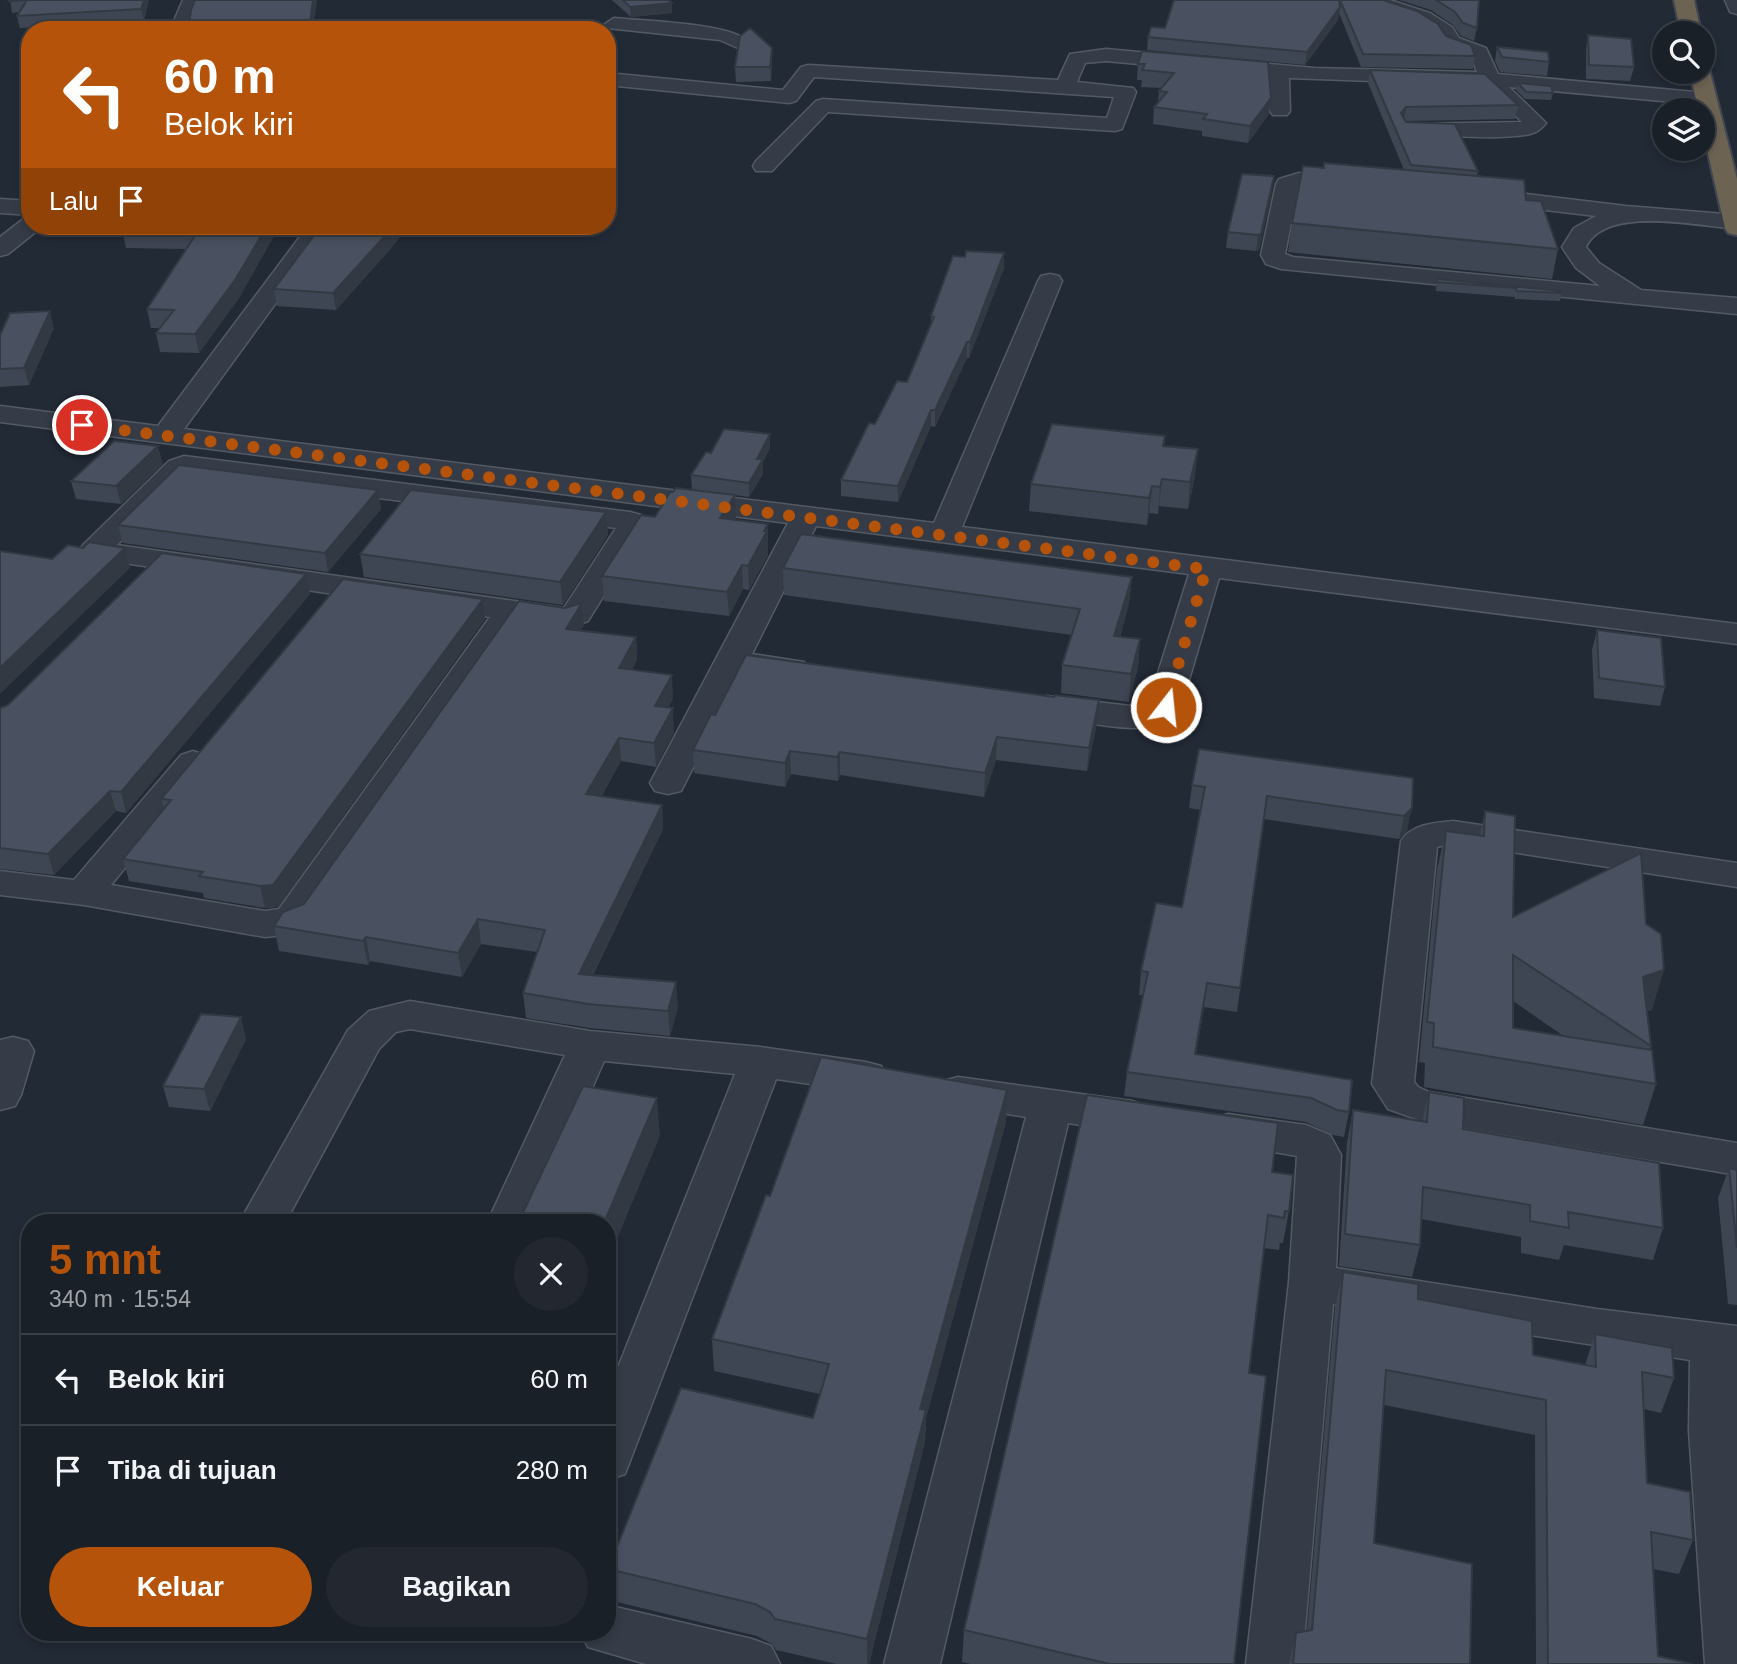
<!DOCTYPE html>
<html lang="id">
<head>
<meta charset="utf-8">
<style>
	:root { --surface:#1a2028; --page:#232830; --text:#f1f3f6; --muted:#9fa3a8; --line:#383e45; --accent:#b45309 }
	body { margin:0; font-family:Helvetica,sans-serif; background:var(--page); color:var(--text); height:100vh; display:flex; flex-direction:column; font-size:26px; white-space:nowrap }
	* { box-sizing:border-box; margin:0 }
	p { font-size:23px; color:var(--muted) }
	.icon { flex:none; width:38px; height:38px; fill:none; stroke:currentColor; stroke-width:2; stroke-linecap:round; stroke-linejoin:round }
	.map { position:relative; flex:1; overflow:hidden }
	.drawer { position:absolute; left:21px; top:1214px; width:595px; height:427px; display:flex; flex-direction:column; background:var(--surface); border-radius:28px; box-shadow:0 4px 10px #0003,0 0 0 2px var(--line) }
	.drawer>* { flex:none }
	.guide { position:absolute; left:21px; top:21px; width:595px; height:214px; border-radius:28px; box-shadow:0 4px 10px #0003,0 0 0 2px var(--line); background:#b45309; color:#fff; overflow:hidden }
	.controls { position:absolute; left:1652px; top:21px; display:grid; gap:14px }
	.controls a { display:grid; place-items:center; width:63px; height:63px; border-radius:50%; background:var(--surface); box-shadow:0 4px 10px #0003,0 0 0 2px var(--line); font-size:35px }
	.pin { position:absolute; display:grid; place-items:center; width:60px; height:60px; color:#fff; margin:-30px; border:4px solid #fff; border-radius:50%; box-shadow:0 2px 7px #0007 }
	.me { position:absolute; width:77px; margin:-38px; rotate:16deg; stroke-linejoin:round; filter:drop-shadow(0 0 5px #0008) }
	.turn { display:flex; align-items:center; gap:24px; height:147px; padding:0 28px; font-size:32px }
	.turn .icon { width:91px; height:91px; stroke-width:2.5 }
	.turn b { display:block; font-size:49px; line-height:60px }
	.then { display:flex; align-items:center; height:66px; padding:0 28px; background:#0003; gap:14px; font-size:26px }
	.round { display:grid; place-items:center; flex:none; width:74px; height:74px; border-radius:37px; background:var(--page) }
	.headline { display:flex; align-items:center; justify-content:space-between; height:119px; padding:0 28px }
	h1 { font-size:42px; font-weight:600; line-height:52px; color:var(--accent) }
	.action { display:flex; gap:14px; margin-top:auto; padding:14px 28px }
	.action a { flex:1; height:80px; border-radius:42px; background:var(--accent); color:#fff; font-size:28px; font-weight:600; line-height:80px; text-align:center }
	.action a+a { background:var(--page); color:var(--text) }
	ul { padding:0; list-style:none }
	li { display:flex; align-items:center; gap:21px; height:91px; padding:0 28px; border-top:2px solid var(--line) }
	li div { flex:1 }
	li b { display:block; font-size:26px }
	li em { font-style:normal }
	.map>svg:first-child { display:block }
</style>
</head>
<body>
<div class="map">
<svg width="1737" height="1664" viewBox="0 0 1737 1664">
	<rect width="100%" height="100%" fill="#222a36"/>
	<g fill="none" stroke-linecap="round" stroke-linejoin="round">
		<!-- minor casing -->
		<g stroke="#535a64" stroke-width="3">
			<path id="minor" d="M183,0H201L189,30H133L142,24L173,23Z
				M1363,0H1390L1430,13L1452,27L1459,38L1486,48L1498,74L1706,93L1713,95L1716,99L1713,103L1706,105L1509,87L1542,119L1546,123C1542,128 1539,131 1533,133C1512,141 1439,135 1412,135L1404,134L1401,129L1404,124L1522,122L1484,85L1289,78L1290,111L1287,115H1273L1270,111L1269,76L1106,61L1085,63L1077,82L1133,88L1136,92L1122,129L1115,131L828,112L772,171H756L753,166L756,161L816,101L823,99L1107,118L1114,97L814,77L796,101L789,103L607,85V73L783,90L801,67L808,65L1058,80L1070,54L1106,49L1314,68L1477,72L1471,56L1445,46L1438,35L1416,21L1365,4Z
				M1725,0H1737V14L1730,12Z
				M614,18C641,21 733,23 748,42L738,48L720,40L607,28L605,24Z
				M1299,173L1349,176L1357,178L1360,183L1357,188L1349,190L1298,188L1285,254L1293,257L1600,286L1576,268L1562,247L1574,228L1596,216L1476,202L1468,200L1465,195L1468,190L1476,188L1626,206L1737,215L1736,229C1699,226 1605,205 1586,247L1599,263L1641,290L1737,298V314L1281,269L1266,264L1261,255L1276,184L1279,179Z
				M0,199L30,201V215L0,213Z
				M30,218V226H41L38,230L8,254L0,256V237L22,220Z
				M308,226H332L184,429L934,523L1038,281L1041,276L1050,274L1059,276L1062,281L962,527L1737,624V644L1219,578L1179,714C1160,742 1077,720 1047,716L1035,713L1030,706L1035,699L1047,696L1147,708L1189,574L816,526L752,654L804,662L809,669L804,676L792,679L742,672L681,791L668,794L655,791L650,783L788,523L0,422V406L158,426Z
				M184,456L630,512L641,515L648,525L588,621L568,628L520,621L307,927L285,935L265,937L84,905L0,895V871L74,880L181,755L193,751L205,755L211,762L111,885L265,911L279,909L490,617L83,557L79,551L83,545L169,461ZM188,474L616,528L564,608L117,545Z
				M1453,821L1737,863V887L1453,843L1437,847L1414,1082L1418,1087L1429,1092L1737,1143V1175L1422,1121L1388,1109L1372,1084L1401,841C1412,824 1434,823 1453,821Z
				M410,1001L590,1031L761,1047L866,1062L881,1066L887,1077L881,1088L866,1092L776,1079L625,1474L607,1480V1395L735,1074L604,1061L533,1223H487L565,1055L410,1029L396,1032L379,1049L285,1223H239L348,1030L369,1011Z
				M13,1037L28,1041L34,1051L21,1095L15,1106L0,1110V1040Z
				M958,1077L1132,1101L1147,1106L1154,1117L1147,1128L1132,1133L1068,1123L940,1664H884L1026,1117L943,1103L937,1092L943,1081Z
				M1228,1114L1306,1125L1330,1135L1341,1155L1336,1268L1597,1309L1737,1326V1664H1705L1689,1431L1690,1360L1333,1304L1302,1664H1246L1289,1282L1297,1156L1213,1141L1206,1130L1213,1119Z
				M607,1605L752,1639L771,1646L780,1664H646L588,1647L581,1633H607Z"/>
		</g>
		<!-- highway casing -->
		<g stroke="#404751" stroke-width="4">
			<path id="highway" d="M1674,0H1694L1701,33H1681Z
				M1703,66L1710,72L1737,179V235L1728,233L1725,228L1703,131V110H1698L1690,72H1703Z"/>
		</g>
		<!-- minor -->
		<use href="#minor" fill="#363c47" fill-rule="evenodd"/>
		<!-- highway -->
		<use href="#highway" fill="#6c6353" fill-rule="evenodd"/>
	</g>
	<!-- wall -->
	<path fill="#3f4653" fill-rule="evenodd" d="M10,0H149L144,21L20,28L17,16L20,12L12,13Z
		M612,0H668L672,3V13L631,17Z
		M1174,0H1383L1446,36L1475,56L1473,69L1361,67L1339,13L1338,20L1305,65L1147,50L1148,37L1165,28Z
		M1399,0H1479L1477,28L1474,41L1461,36L1453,25L1431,10Z
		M1588,35L1634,67L1630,81L1586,79V49Z
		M1497,47L1549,62L1547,76L1500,72L1495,61Z
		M772,48V62L771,81L736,82L735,67Z
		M1142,51L1269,114L1248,143L1202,136V131L1153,124L1154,107L1158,103L1159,91L1161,88L1141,87L1142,80H1137L1138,64Z
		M1370,70L1518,105L1515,119L1406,121L1478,171L1477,176L1526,200L1558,249L1552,279L1288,252L1292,223L1324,168V163L1404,170L1368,83Z
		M1518,83L1553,93L1551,100L1525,99L1516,90Z
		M1272,192L1259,250L1256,251L1226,248L1228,232Z
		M125,226L275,234L239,298L199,353L160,352L156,333L160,328H151L147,309L187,249L126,248L122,230Z
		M393,246L336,310L277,306L274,289Z
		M1004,268L969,358H967L935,427L931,426L898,502L841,496V480L875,424L907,382L931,325V316Z
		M1437,279L1562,293L1560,301L1515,299V297L1436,291Z
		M54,328L29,385L0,387V335Z
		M1165,436L1164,446L1195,476L1188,509L1159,506L1158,514L1149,513L1147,525L1029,511L1031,484Z
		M770,448L763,462V474L749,497L735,495V520L768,524V555L749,590L743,589L729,616L604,601L602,576L655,517L673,492L692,490L691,475L711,453Z
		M163,464L121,504L76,499L71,481Z
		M378,490L381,509L328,572L123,543L118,525Z
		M606,512L608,535L563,605L364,577L360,554Z
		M783,568L1132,577L1129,603L1120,637L1140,639L1138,667L1129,702L1061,693L1062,665L1072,635L784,595Z
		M306,574L310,594L126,813L116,811L54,875L0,869V708L8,705Z
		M483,599L485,619L278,907L265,908L204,898L203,893L129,881L123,859L164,808L161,799Z
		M582,603L584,625L581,630L636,637L637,659L632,670L673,698L668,708L674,732L656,767L621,761L601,797L662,805L663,829L593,975L678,1007L670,1036L590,1028L526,1018L523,993L537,952L481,944L462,977L370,961L368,965L279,951L274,926L304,904L565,608Z
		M1597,630L1665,687L1660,706L1594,698L1592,650Z
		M1097,723L1087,771L996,760L984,797L840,775L838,781L791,774L785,787L694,773L693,750Z
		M1413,778L1407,831L1399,839L1264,819L1237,1012L1204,1007L1196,1054L1349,1112L1344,1137L1333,1135L1306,1122L1124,1096L1127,1072L1143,995H1139L1141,971L1182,907L1201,810L1189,808L1192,785Z
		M1485,811L1513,917L1652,1010L1647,1011L1651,1046L1650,1050L1656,1084L1643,1125L1424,1087L1425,1063L1419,1062L1437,869L1446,831L1480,836ZM1513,1001L1565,1037L1513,1028Z
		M246,1039L210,1111L169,1107L163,1086Z
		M1429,1092L1463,1129L1663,1228L1653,1260L1564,1245L1559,1260L1521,1253V1237L1421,1219L1420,1245L1412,1277L1339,1266L1347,1142L1353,1110L1422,1122Z
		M1006,1122L926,1418L925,1442L869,1664H837L776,1650L772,1644L757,1636L613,1601L608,1569L813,1418L820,1394L714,1371L712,1339L770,1196Z
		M1729,1168L1737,1170V1305L1728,1304L1718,1198Z
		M1272,1172L1289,1211L1283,1243H1280L1279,1250L1264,1248L1249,1373L1234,1664H971L962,1662L964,1630Z
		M1343,1272L1418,1299L1533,1355L1585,1365L1595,1334L1674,1378L1661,1413L1644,1409L1647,1483L1693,1540L1679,1574L1653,1569L1658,1656L1692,1664H1536L1535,1435L1384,1405L1374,1543L1470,1664H1289L1296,1633L1307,1631L1335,1307Z"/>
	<!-- shaded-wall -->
	<path fill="#333943" d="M144,0H149L144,21L141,9Z
		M313,0H317L313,30H309Z
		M672,3V13L631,17L630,7Z
		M1340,7L1338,20L1305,65L1307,52Z
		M772,48V62L771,81L770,67Z
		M1271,98L1269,114L1248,143L1250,126Z
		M1406,107L1404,121L1401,113Z
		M1274,176L1272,192L1259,250L1256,251L1258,235Z
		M267,226H274L275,234L239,298L199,353L195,334Z
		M394,226H409L393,246L336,310L333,293Z
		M1004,253V268L969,358L970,342Z
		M50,311L54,328L29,385L24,368Z
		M967,342V358L935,427V410Z
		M931,410V426L898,502V486Z
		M770,434V448L763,462V474L749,497V483L757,459Z
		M158,446L163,464L121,504L116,486Z
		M1198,449L1195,476L1188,509L1190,482Z
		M1162,479L1159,506L1158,514L1160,487Z
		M1152,486L1149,513L1147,525L1149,498Z
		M378,490L381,509L328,572L325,553Z
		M735,495L736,519L721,543L720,518Z
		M606,512L608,535L563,605L560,582Z
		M768,524V555L749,590L748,566Z
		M125,548L130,568L0,694V668Z
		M742,565L743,589L729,616L727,592Z
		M306,574L310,594L126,813L121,792Z
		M1132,577L1129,603L1112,663L1114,636Z
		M483,599L485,619L278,907L265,908L260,886Z
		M582,603L584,625L569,651L566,629Z
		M636,637L637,659L621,691L619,668Z
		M1140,639L1138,667L1129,702L1131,674Z
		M672,675L673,698L657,729L655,706Z
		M1099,700L1097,723L1087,771L1089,748Z
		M673,708L674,732L656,767L654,743Z
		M997,737L996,760L984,797L985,773Z
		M619,738L621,761L588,818L586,794Z
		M790,751L791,774L785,787V763Z
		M840,752V775L838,781L837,757Z
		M110,791L116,811L54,875L48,854Z
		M662,805L663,829L581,998L579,974Z
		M1412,808L1407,831L1399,839L1404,816Z
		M478,919L481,944L462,977L458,953Z
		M366,937L370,961L368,965L363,941Z
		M1664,970L1652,1010L1631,1016L1643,977Z
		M676,982L678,1007L670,1036L668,1011Z
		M1207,983L1204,1007L1192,1078L1195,1054Z
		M241,1017L246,1039L210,1111L204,1089Z
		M1007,1090L1006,1122L926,1418L925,1442L869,1664H867V1639L920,1409Z
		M657,1098L660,1136L607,1263V1223H604Z"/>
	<!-- building -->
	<path fill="#495160" stroke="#333943" stroke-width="2" d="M10,0H144L141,9L17,16L27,0L9,1Z
		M195,0H313L309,30H188L191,10Z
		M623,0H668L672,3L630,7Z
		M1174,0H1339L1340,7L1307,52L1148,37L1151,27L1165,28Z
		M1340,0H1383L1417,11L1438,24L1446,36L1471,45L1475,56L1363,54Z
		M1436,0H1479L1477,28L1463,23L1455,12Z
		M750,28L772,48L770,67H735L740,36Z
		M1588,35L1631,39L1634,67L1589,65Z
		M1497,47L1548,52L1549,62L1502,57Z
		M1142,51L1268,62L1271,98L1250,126L1203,119L1207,114L1154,107L1167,92L1159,91L1174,73L1142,70L1145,64H1138Z
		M1370,70L1485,74L1518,105L1406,107L1401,113L1406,122L1455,124L1478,171L1411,165Z
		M1518,83L1551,86L1553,93L1526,92Z
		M1324,163L1524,180L1526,200L1541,201L1558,249L1292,223L1303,166L1324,168Z
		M1242,174L1274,176L1261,234L1258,235L1228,232Z
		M125,226H267L235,280L195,334L156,333L174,310L147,309L198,231L122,230Z
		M321,226H394L333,293L274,289Z
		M966,251L1004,253L970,342H967L935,410H931L898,486L841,480L869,423L875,424L897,381L907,382L934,317L931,316L953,256L965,257Z
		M1437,279L1561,291L1562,293L1517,291L1516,288L1437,282Z
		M50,311L24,368L0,369V335L10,313Z
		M1052,424L1165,436L1163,446L1198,449L1190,482L1162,479L1160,487L1152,486L1149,498L1031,484Z
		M724,429L770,434L757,459H763L749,483L691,475L706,452L711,453Z
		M114,441L158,446L116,486L71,481Z
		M179,465L378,490L325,553L118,525Z
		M676,488L735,495L720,518L768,524L764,531H767L748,566L742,565L727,592L602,576L641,515L655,517L670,492H673Z
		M411,490L606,512L560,582L360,554Z
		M801,534L1132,577L1114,636L1140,639L1131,674L1062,665L1080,609L783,568Z
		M89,542L125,548L0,668V551L52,559L68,545L83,548Z
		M162,553L306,574L121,792L110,791L48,854L0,848V708L8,705Z
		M343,579L483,599L273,885L260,886L199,876L203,872L123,859L171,800L161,799Z
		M519,601L565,608L582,603L566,629L636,637L619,668L672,675L655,706L673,708L654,743L619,738L586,794L662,805L579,974L676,982L668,1011L588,1004L523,993L545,930L478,919L458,953L366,937L363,941L274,926L283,912L304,904Z
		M1597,630L1661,638L1665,687L1599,678Z
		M746,655L1054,697L1055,695L1099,700L1089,748L997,737L985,773L840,752L837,757L790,751L785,763L693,750L711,714L715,715Z
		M1199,749L1413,778L1412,808L1404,816L1267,796L1240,988L1207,983L1195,1054L1352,1080L1349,1112L1337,1110L1311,1098L1127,1072L1148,972L1141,971L1156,903L1182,907L1205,787L1192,785Z
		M1485,811L1515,816L1513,917L1641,853L1646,924L1661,934L1664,970L1643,977L1651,1046L1513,955V1028L1652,1050L1656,1084L1433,1047L1434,1023L1427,1022L1446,831L1484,836Z
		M201,1014L241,1017L204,1089L163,1086Z
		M821,1057L1007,1090L920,1409L926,1410L867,1639L775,1619L770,1612L755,1604L608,1569L681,1388L813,1418L829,1364L712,1339L766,1195L770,1196Z
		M583,1086L657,1098L604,1223H518Z
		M1429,1092L1464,1098L1463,1129L1659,1163L1663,1228L1568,1212L1569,1228L1530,1221V1205L1423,1187L1420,1245L1345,1234L1353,1110L1427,1122Z
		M1087,1095L1278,1123L1272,1172L1293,1175L1289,1211H1285L1284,1218L1268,1215L1249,1373L1266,1376L1234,1664H1110L964,1630Z
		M1729,1168L1737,1170V1248Z
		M1343,1272L1418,1284V1299L1532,1321L1533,1355L1596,1367L1595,1334L1672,1348L1674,1378L1642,1372L1647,1483L1690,1492L1693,1540L1651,1532L1658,1656L1692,1664H1548L1546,1400L1386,1370L1374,1543L1472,1564L1470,1664H1293L1296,1633L1312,1630Z"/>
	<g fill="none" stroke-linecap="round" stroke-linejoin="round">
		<!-- route -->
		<path stroke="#b45309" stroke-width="12" stroke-dasharray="0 21.6" d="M82,425L1206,569L1166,707"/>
	</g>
</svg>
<div class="controls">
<a><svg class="icon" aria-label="search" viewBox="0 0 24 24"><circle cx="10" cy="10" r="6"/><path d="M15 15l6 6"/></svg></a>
<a><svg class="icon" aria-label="layers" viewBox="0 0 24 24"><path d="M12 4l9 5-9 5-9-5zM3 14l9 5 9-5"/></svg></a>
</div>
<div class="pin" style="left:82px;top:425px;background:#d93025"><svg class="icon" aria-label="arrive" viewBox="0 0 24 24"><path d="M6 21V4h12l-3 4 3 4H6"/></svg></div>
<svg class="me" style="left:1166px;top:707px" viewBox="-20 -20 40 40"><circle r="17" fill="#b45309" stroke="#fff" stroke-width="3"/><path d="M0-11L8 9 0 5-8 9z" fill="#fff"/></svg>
<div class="guide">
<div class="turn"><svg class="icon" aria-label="left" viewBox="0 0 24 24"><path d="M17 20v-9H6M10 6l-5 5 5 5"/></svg><div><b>60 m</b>Belok kiri</div></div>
<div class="then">Lalu<svg class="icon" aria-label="arrive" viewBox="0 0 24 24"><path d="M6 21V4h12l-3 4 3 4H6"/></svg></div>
</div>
<section class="drawer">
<div class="headline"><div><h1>5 mnt</h1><p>340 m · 15:54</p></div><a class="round"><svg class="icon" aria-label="close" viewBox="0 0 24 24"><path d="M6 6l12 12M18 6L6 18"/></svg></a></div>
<ul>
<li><svg class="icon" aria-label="left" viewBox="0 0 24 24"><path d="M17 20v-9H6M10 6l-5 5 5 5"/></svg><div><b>Belok kiri</b></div><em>60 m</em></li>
<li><svg class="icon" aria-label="arrive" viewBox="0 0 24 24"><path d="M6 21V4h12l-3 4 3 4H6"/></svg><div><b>Tiba di tujuan</b></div><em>280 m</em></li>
</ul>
<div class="action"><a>Keluar</a><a>Bagikan</a></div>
</section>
</div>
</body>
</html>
